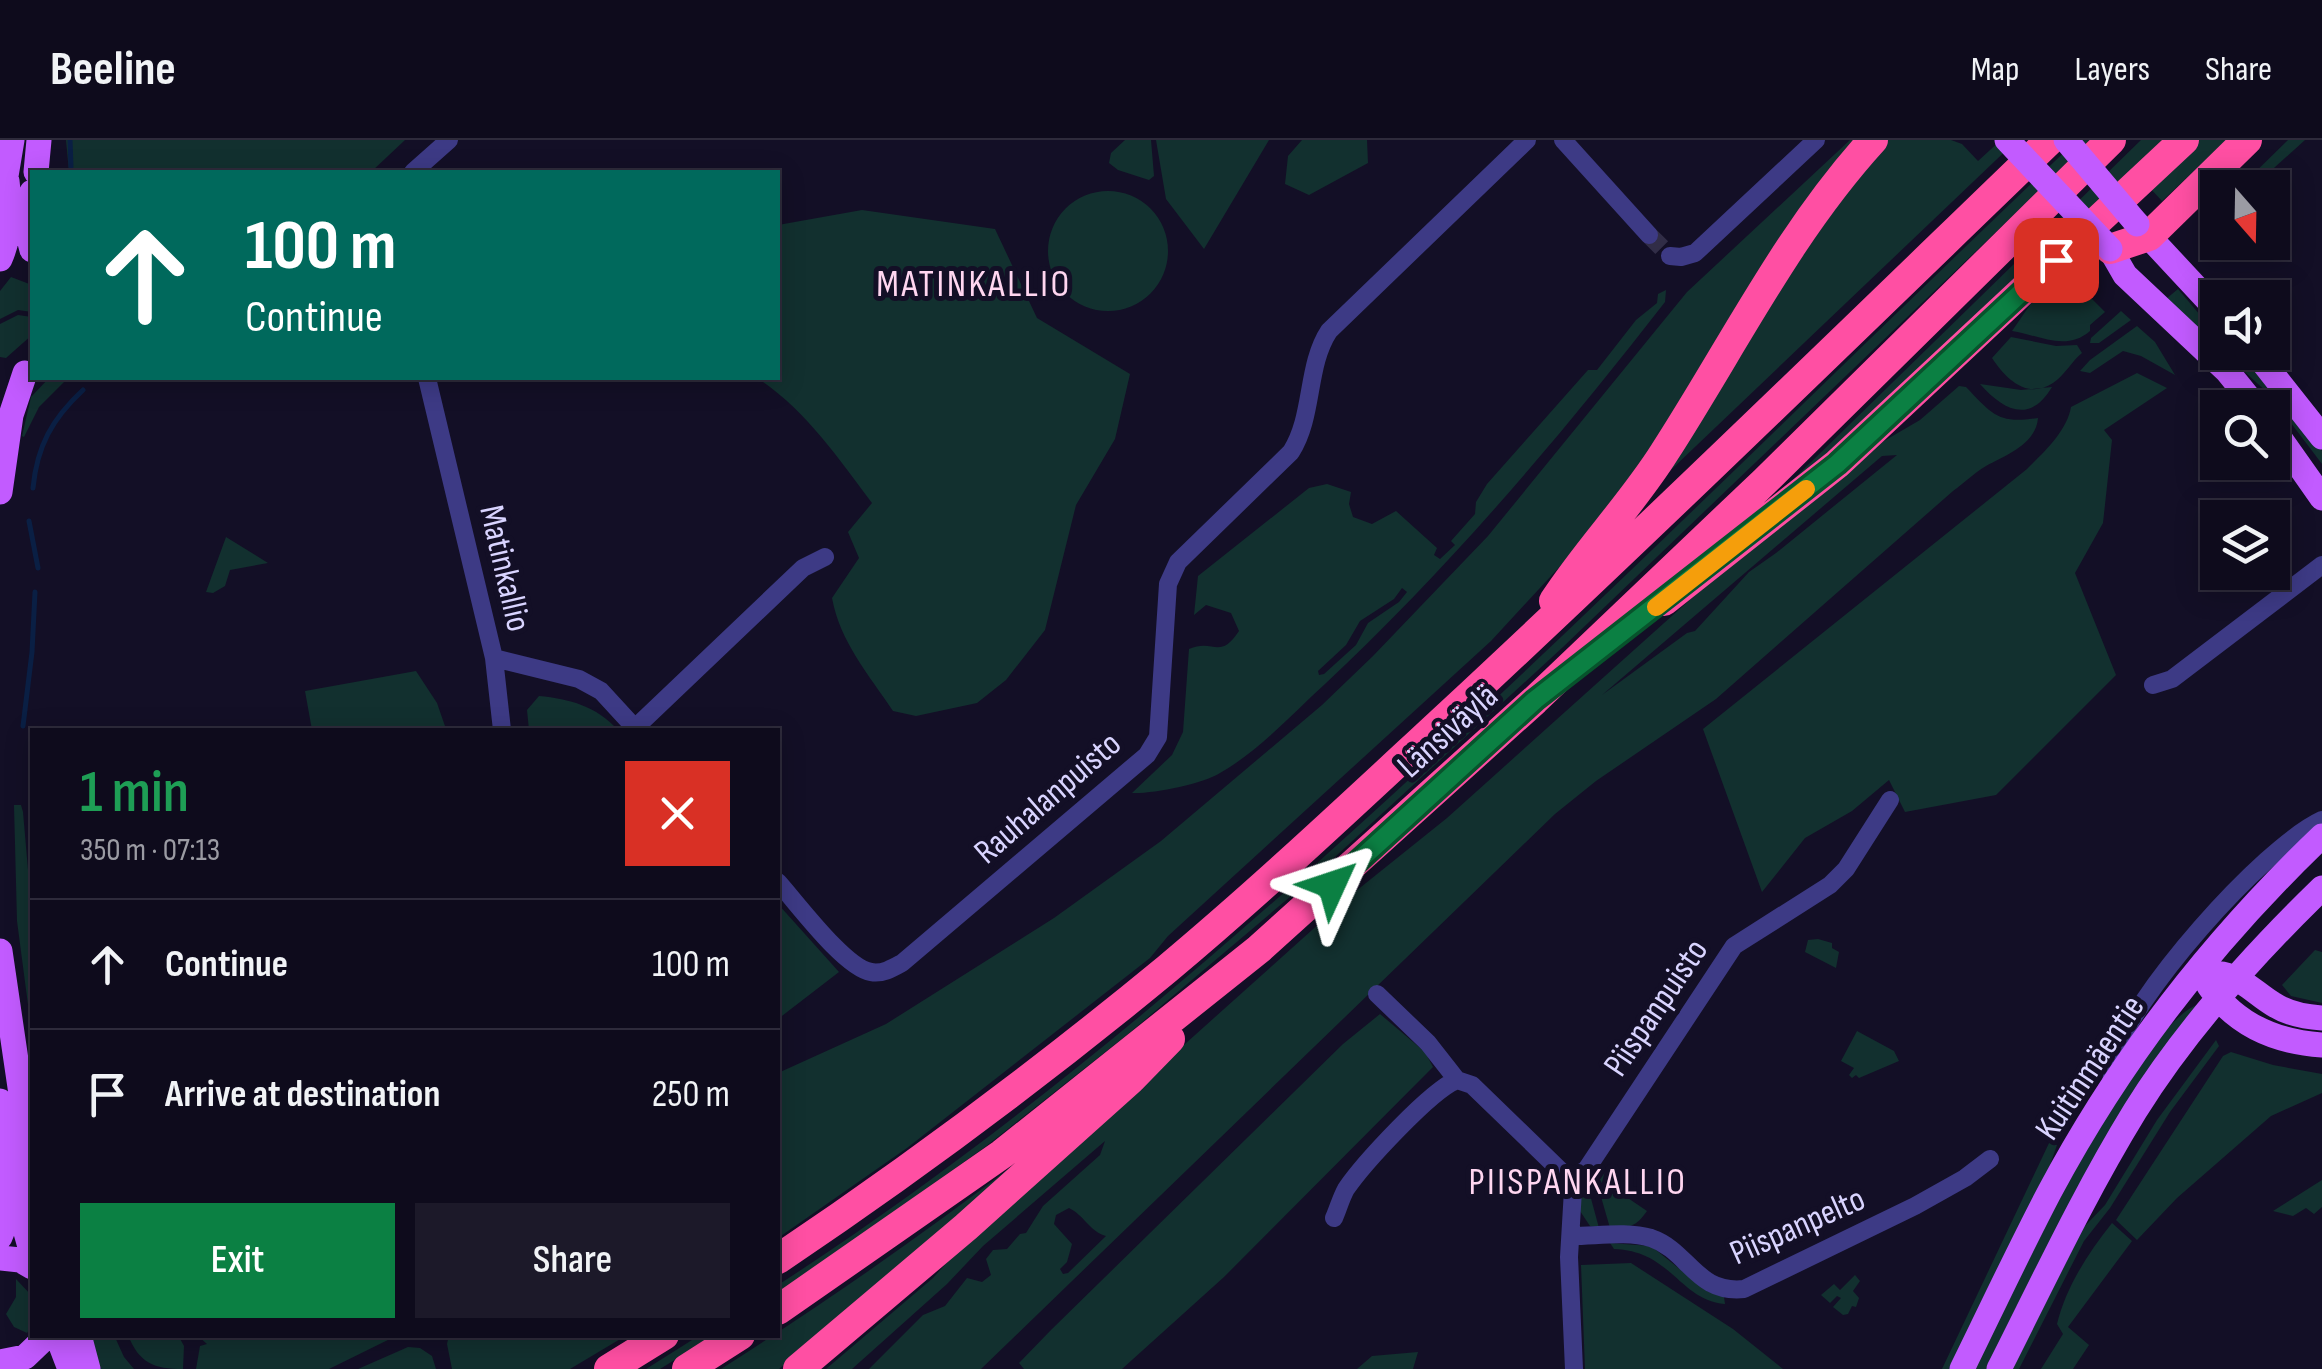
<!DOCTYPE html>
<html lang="en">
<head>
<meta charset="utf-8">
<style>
	:root { --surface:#0e0b1c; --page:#1c1929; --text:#f1f3f6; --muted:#9b9ba3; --line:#2e2b3b; --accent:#0b8043 }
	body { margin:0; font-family:"Sofia Sans Condensed",sans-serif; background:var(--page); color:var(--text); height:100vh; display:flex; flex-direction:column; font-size:38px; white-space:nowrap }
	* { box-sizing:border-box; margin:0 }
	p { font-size:32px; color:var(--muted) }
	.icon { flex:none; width:55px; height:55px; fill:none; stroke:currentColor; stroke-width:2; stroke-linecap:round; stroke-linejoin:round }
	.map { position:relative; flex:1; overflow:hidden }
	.side { position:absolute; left:30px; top:588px; width:750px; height:610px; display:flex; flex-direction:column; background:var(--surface); border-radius:0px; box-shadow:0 5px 25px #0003,0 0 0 2px var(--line) }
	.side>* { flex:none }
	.guide { position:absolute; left:30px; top:30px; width:750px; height:210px; border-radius:0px; box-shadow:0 5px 25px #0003,0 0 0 2px var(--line); background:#00695c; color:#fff; overflow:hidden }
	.needle { width:65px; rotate:160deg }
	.fabs { position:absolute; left:2200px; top:30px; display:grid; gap:20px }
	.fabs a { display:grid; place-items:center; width:90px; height:90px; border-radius:0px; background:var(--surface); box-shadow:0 5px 25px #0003,0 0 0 2px var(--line); font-size:50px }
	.pin { position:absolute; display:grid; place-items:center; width:85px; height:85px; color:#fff; margin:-42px; border-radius:20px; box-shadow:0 5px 15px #0006 }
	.me { position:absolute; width:110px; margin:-55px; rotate:48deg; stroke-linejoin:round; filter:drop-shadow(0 0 8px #0008) }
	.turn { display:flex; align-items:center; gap:35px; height:210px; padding:0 50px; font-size:45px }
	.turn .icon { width:130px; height:130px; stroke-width:2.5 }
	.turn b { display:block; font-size:70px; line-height:85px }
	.round { display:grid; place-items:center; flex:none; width:105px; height:105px; border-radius:0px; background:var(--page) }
	.summary { display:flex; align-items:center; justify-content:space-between; height:170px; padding:0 50px }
	h1 { font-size:60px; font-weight:600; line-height:75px; color:#1e9e55 }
	.action { display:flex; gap:20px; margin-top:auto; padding:20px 50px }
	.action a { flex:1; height:115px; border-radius:0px; background:var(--accent); color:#fff; font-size:40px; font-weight:600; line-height:115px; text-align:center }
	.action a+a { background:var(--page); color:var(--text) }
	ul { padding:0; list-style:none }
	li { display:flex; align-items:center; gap:30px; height:130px; padding:0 50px; border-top:2px solid var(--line) }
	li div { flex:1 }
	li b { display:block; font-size:38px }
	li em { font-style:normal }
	header { display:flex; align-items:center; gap:60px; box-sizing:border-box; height:140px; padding:0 50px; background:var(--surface); border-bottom:2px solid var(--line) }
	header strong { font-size:48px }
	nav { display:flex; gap:55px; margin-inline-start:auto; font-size:35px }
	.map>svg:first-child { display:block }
</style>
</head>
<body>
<header>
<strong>Beeline</strong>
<nav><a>Map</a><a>Layers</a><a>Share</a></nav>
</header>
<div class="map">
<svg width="2322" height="1229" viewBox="0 0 2322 1229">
	<rect width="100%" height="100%" fill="#130f26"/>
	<!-- green -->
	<path fill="#12302f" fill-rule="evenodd" d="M66,0H405L371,32H69Z
		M1125,0H1151L1154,36L1149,40L1118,30L1109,23L1111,13Z
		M1156,0H1269L1204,109L1166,59Z
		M1302,0H1367L1368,23L1309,55L1285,44L1288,16Z
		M1850,0H1856L1691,254L1598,385L1491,501L1168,796L1150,818L907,1008L778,1098V933L886,884L1054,778L1161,701L1322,565L1373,516L1488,396L1687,152Z
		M1882,0H1951L1962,4L1978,21L2001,0H2017L1654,346L1727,226Z
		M2077,0H2092L1563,507L1310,740L1128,894L985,1007L778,1154V1145C1011,994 1225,810 1429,621C1648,418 1860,206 2077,0Z
		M2141,0H2169L1874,278L1768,364Z
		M2198,0H2227L2162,61L2149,47Z
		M2288,0H2305L2253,47H2240Z
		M1048 111a60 60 0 1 1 120 0a60 60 0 1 1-120 0Z
		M862,70L995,89L1037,178L1130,234L1115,299L1076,365L1045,490L1006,540L977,563L916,576L893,571C869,535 840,502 832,458L859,418L848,392L872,363C838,318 805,269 757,238H778V85Z
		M2068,123L2079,139L2077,144L2105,172L2090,185V191C2066,212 2039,195 2012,191L2034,159Z
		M11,137L32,145V172L18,170L0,179V151Z
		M2178,149L2217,195V207L2166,159Z
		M1666,150L1665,162C1561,296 1449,428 1325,544C1292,574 1259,611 1220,633C1203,644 1152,654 1132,653L1172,615L1183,592L1189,509C1214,498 1219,521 1239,491L1231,473L1206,465L1194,475L1198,436L1309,348L1327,344L1351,352L1349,364L1353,377L1372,384L1396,371L1437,408L1434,415L1440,419L1455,405L1451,401L1475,374L1476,362L1487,344L1588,230H1597L1636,180L1657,163L1658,154ZM1402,448L1407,452L1399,462L1368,483L1356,505L1324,534L1319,535L1318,531L1346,505L1360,481L1394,459Z
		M2121,171L2131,180L2099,203H2090L2091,198Z
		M18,175L32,177V195L6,218L0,217V184Z
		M2137,186L2155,202L2175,235L2141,216L2123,211L2090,233L2080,231L2090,220Z
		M2011,197L2056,206L2077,205L2082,213C2072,221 2064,236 2053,243C2027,260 2006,239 1992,218Z
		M2224,213H2233L2261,236L2322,311V324L2269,254Z
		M2137,233L2167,248L2104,290L2112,300L2103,383L2075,433L2116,535L1996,655L1905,672L1889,640L1852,671L1805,698L1762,752L1703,589L2027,329C2044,312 2067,291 2071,267Z
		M49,238H68L39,267L24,297L22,296L31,257Z
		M1980,244L2021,250L2052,247C2030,284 2004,271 1980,244Z
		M1959,246L1966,247C1993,275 1998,284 2038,278C2036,304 2006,315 1986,326C1974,333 1964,343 1953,351L1716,559L1596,641L1555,674L981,1229H869L923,1175L945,1166L967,1138L982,1142L991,1135L986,1119L993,1110L1007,1109L1020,1094L1026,1093L1043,1066L1100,1015L1105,1001L983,1106L947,1144L852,1229H826L933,1138L970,1097L1351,755L1447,678L1732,422L1872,308L1920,280ZM1897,315L1776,413L1749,432L1695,491L1687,493L1602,555L1882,316ZM1069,1068C1084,1075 1089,1091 1106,1096L1068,1133L1063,1134L1060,1129L1067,1122L1072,1104L1054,1084L1056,1075Z
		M226,397L268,423L230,430L225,446L213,453L206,452Z
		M416,531L437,563L446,589L312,590L305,551Z
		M539,556C570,559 596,566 618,590H529L527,570Z
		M14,665H21L23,672L32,776V895L17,781Z
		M778,764L839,832L778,879Z
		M1818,799L1832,803V808L1839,812L1836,828L1805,812L1808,800Z
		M2315,810L2322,812V863L2291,856L2282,845Z
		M2197,865L1989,1229H1974C2006,1163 2139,885 2197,865Z
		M1380,874L1425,912L1433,927L1224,1137L1122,1229H1024L1019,1223L1051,1190L1343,904Z
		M1857,891L1894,911L1899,921L1859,938L1856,935L1852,938L1849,935L1854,928L1841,921Z
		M2216,900L2219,906L2170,972L2110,1068L2084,1101L2019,1229H2011L2084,1087L2105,1065L2157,980Z
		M2231,912L2273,925L2322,934V953L2271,976L2177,1058L2137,1100L2116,1080L2223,916Z
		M2050,1001L2057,1005L2041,1051L1951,1229H1942Z
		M1036,1008L779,1229H721C828,1161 934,1087 1036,1008Z
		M1598,1027L1612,1035L1610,1042L1619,1052L1647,1071C1636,1087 1629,1088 1610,1088L1595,1036Z
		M1586,1040L1599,1088L1590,1086L1580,1071V1046Z
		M2322,1040V1067L2314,1074L2306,1068L2293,1076L2273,1071Z
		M2112,1083L2132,1101L2068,1187L2089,1205L2073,1229H2041L2063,1194L2057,1184C2066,1147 2088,1113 2112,1083Z
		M1610,1103L1651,1106L1707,1151L1724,1157L1725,1164C1679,1160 1672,1111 1614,1109Z
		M1631,1123L1733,1189L1783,1229H1585L1581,1125Z
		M1855,1135L1860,1141L1853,1151L1859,1158L1856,1167L1852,1166L1848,1174L1843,1175L1833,1167L1841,1158L1837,1156L1830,1163L1821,1155L1834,1144L1840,1150Z
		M16,1139L32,1156V1185L27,1193L14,1187L6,1174L16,1157Z
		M91,1195H114L124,1217L134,1229H97Z
		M128,1195H178L184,1206L183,1229C154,1229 139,1223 128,1195Z
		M197,1195H352L355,1200L366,1195H398L329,1229H196L200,1206L207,1204Z
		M449,1195H627L570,1229H452L447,1204Z
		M700,1195H715L660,1229H646Z
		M408,1207L420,1208L432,1216L436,1229H358Z
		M1418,1212L1413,1229H1357L1372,1216Z"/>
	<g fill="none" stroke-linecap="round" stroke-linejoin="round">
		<!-- stream -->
		<path stroke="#0a1f44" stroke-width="5" d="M70,0L71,27
			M33,348C37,306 52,279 83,250
			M29,381L38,428
			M23,586L32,512L35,452"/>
		<!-- street-tunnel -->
		<path stroke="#312d47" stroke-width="18" stroke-dasharray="18 9" stroke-linecap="butt" d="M1649,95L1670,116"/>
		<!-- street -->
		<path stroke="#3d3a85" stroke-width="18" d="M1563,0L1649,95
			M413,32L449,0
			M1670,116L1681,117L1695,113L1816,0
			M427,238L494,518L579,539L601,551L635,588L803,428L825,417
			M494,518L502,590
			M2153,545L2172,539L2322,425
			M778,742C797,763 845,828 871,832C883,834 893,828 902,823L1147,615L1158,597L1168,444L1178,422L1291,312C1314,276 1306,226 1329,191L1527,0
			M1377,854L1428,903L1457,940L1472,945L1569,1039L1573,1050L1569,1117L1574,1229
			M2113,946C2112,939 2109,930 2111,923C2129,859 2262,708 2322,680
			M1569,1039L1586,1030L1734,806L1830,745L1846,729L1890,660
			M1334,1078C1338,1069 1341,1058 1346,1049C1363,1024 1431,950 1457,940
			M1572,1096C1597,1096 1627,1091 1651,1098C1689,1111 1696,1154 1744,1149L1915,1066L1965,1038L1990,1019"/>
		<!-- primary -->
		<path stroke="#c25bff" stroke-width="25" d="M36,32L39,0
			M32,52L27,91L32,110
			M3,54L12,0
			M2137,84L2218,171
			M2110,109L2125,135L2227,231L2257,268
			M0,119C11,95 10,67 7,41
			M2255,212L2322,297
			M2272,287L2322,358
			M0,352L11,275L25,233
			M0,811L32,1029
			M2222,834C2244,839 2255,853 2273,864C2288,874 2305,877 2322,878
			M2209,846C2236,885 2276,902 2322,905
			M0,961C12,1002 18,1057 0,1097
			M25,1042V1089L32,1114
			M0,1118L20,1120L32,1127
			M57,1195L70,1229
			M79,1195L88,1229
			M0,1222L25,1217L48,1195
			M1962,1229C1991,1170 2019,1110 2050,1051C2120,920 2214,799 2322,696
			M1999,1229C2043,1142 2084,1054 2135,971C2186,889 2253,815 2322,748"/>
		<!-- highway -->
		<path stroke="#ff4fa3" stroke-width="30" d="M2110,109L2149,96L2247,0
			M1554,461C1588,409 1631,365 1664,313C1732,208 1788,93 1873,0
			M1664,461L1837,324L2184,0
			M778,1119C912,1029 1042,932 1167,829C1265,747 1358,659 1452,572C1654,384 1851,192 2050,0
			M778,1170L1002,1014L1259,809L1535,560L1765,341L2111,0
			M609,1229L664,1195
			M687,1229L740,1195
			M798,1229L966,1087L1131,939L1170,899"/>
		<!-- primary-bridge -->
		<path stroke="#c25bff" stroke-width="25" d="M2007,0L2110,109
			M2066,0L2137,84"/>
	</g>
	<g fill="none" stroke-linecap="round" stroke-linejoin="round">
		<!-- route casing -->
		<g stroke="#07532c" stroke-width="25">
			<path id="route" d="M1332,745L1535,560L1837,324L2056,120"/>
		</g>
		<!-- route -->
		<use href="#route" stroke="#0b8043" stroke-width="18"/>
		<!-- slow -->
		<path stroke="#f59e0b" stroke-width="18" d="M1656,467L1806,349"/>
	</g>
	<g text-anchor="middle" stroke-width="10" stroke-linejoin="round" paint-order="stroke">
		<!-- street labels -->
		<g font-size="35" fill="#d9d4ff" stroke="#130f26">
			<text transform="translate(506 428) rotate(77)" y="12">Matinkallio</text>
			<text transform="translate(1447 590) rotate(-42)" y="12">Länsiväylä</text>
			<text transform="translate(1047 657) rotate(-41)" y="12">Rauhalanpuisto</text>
			<text transform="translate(1655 867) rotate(-56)" y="12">Piispanpuisto</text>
			<text transform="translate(2089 927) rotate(-56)" y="12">Kuitinmäentie</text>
			<text transform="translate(1797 1085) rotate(-24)" y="12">Piispanpelto</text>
		</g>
		<!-- neighbourhood labels -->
		<g font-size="38" letter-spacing="2.5" fill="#ffd6f0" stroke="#130f26">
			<text x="974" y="156">MATINKALLIO</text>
			<text x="1578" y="1054">PIISPANKALLIO</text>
		</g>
	</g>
</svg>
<div class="fabs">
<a><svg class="needle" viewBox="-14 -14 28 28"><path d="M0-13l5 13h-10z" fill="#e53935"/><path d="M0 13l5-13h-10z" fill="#9b9ba3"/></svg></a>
<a><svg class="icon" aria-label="sound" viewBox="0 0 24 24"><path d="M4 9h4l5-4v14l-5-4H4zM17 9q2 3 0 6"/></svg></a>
<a><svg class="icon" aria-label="search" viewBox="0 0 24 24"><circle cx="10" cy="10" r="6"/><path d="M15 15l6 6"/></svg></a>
<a><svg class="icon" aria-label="layers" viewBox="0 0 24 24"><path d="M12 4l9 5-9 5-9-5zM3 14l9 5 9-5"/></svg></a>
</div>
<div class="pin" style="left:2056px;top:120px;background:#d93025"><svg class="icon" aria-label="arrive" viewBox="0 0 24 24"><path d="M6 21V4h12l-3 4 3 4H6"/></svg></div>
<svg class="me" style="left:1332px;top:745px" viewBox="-20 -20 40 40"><path d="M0-17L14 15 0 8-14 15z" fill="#0b8043" stroke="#fff" stroke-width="4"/></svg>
<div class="guide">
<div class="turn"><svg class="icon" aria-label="ahead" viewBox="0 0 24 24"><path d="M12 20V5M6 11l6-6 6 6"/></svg><div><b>100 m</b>Continue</div></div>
</div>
<section class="side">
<div class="summary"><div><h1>1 min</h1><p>350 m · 07:13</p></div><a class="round" style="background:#d93025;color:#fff"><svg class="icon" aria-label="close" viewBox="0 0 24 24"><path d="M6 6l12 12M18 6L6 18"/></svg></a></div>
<ul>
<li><svg class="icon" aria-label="ahead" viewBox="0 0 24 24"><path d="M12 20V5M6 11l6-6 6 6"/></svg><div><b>Continue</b></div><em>100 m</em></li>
<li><svg class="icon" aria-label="arrive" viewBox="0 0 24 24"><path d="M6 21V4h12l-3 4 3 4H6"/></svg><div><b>Arrive at destination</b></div><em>250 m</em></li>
</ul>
<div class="action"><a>Exit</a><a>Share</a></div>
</section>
</div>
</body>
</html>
